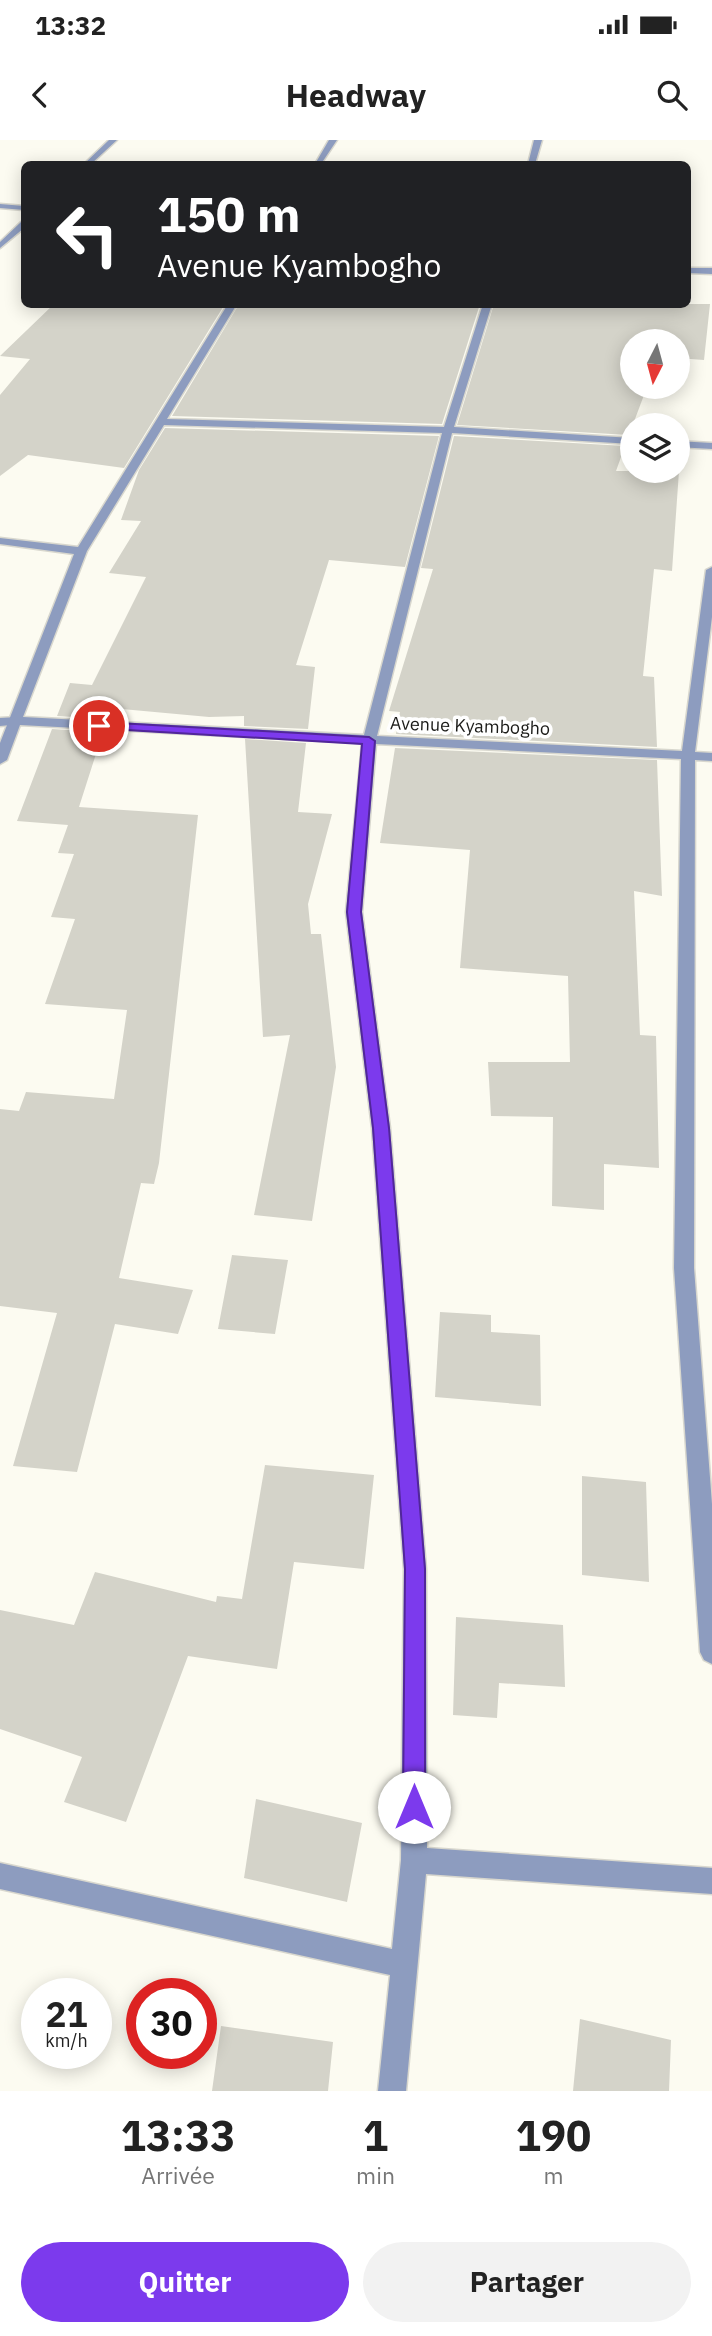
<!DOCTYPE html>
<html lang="fr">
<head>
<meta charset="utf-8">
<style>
	:root { --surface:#fff; --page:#f2f2f2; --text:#222; --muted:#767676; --accent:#7c3aed }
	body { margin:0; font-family:"IBM Plex Sans",sans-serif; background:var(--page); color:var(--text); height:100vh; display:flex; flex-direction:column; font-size:26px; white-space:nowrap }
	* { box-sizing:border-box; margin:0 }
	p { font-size:23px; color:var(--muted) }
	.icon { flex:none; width:38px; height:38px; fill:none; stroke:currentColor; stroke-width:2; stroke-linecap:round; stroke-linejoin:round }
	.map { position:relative; height:1951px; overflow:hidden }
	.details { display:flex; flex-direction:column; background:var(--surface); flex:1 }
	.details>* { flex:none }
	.hud { position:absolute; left:21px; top:21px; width:670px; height:147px; border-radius:10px; box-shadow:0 4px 18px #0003; background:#202124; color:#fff; overflow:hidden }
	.needle { width:46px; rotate:186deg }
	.controls { position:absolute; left:620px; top:189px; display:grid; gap:14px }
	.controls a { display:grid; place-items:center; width:70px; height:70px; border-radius:50%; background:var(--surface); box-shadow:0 4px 18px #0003; font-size:35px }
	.speed { position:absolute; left:21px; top:1838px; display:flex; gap:14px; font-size:35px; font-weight:700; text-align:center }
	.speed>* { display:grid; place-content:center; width:91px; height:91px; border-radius:50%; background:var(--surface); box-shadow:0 4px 18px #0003; line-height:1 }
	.speed small { font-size:18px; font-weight:400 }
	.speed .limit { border:10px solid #d22; background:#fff; color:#111 }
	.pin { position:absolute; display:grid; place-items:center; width:60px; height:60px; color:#fff; margin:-30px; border:4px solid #fff; border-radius:50%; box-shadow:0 2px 7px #0007 }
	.me { position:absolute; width:77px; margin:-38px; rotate:0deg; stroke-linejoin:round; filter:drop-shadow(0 0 5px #0008) }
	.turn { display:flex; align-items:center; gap:24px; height:147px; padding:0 21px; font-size:32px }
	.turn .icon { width:91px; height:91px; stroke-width:2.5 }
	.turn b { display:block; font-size:49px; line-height:60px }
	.eta { display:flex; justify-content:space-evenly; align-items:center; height:119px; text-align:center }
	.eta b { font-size:42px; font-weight:800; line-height:49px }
	.action { display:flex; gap:14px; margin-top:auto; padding:14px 21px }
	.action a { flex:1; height:80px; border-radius:42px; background:var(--accent); color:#fff; font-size:28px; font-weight:800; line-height:80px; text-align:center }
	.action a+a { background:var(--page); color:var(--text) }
	.status { display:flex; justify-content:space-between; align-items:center; height:49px; padding:0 35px; background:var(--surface); direction:ltr }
	.status svg { height:19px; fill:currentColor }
	header { display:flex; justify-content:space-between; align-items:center; height:91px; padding:0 21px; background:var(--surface); font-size:32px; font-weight:800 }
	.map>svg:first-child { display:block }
</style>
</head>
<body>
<div class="status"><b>13:32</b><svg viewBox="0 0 49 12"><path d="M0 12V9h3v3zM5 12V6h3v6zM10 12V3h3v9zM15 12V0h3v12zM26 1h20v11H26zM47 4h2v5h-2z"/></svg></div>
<header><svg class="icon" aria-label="back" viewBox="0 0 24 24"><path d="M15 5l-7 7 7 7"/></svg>Headway<svg class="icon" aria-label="search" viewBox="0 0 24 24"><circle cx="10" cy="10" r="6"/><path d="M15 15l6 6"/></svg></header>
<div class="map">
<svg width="712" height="1951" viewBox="0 0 712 1951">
	<rect width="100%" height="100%" fill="#fcfbf1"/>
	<!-- building -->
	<path fill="#d4d3c9" d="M54,164H225L124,328L28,315L0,336V255L30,219L0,216Z
		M239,164H480L442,284L172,276Z
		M494,164H710L704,220L677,218V201H632V247H647L629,295L457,285Z
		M165,288L439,296L405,427L329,420L296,525L315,527L308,589L244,586V576L209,577L111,568L107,579L57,576L70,543L92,545L146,437L109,433L141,381L121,380L139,330Z
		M454,296L625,306L616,331H679L672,431L654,429L643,536L654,537L657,607L396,594L400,572L389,571L433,429L421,428Z
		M52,589L103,592L79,667L198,675L159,1023L154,1044L141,1043L119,1138L193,1150L178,1194L115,1184L77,1332L13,1326L57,1173L0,1166V969L19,971L26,952L114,959L127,870L45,864L75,779L51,777L74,714L58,713L68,685L17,681Z
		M245,599L306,603L298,672L332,674L308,764L311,794H321L336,927L312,1081L254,1075L290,895L263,897Z
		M395,608L657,620L662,756L634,751L640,895L656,896L659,1028L604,1024V1070L552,1066L553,977L491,976L488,922H570L568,836L460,828L470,710L380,703Z
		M232,1115L288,1120L275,1194L218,1189Z
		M440,1172L491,1175V1192L540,1195L541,1266L435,1257Z
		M265,1325L374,1335L364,1429L294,1422L277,1529L188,1516L126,1682L64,1662L82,1617L0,1589V1470L74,1485L95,1432L216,1462L217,1456L242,1459Z
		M582,1336L646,1342L649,1442L582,1435Z
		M456,1477L563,1485L565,1547L499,1543L497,1578L453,1575Z
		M256,1659L362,1683L347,1762L244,1738Z
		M580,1879L671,1900L669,1951H573Z
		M221,1886L333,1902L328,1951H212Z"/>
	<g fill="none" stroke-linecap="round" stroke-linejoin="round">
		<!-- lane casing -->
		<g stroke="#d8d7ce" stroke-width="3">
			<path id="lane" d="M17,577L22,578V584L0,586V578Z"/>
		</g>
		<!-- street casing -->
		<g stroke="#d8d7ce" stroke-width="3">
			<path id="street" d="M109,0H117L91,24H84Z
				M329,0H337L321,24H315Z
				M534,0H542L535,24H528Z
				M0,64L24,66V70L0,68Z
				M21,82H24V88L0,108V102Z
				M688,128H712V134L688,133Z
				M228,164H237L167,279L444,287L483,164H492L454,287L632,298V304L452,293L377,596L682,611L706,430L712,427V477L695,612L712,613V621L695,620L694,1128L712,1364V1524L704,1520L700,1512L674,1128L681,619L376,604L362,772L390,988L426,1429L427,1708L712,1728V1754L426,1734L406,1951H378L390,1835L0,1749V1723L392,1809L401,1720L404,1429L372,988L346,772L362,603L20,585L7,620L0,624V603L74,414L0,404V398L78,407ZM164,285L442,293L364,595L23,577L87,411Z
				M677,301L712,303V309L677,307Z"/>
		</g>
		<!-- lane -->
		<use href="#lane" fill="#8d9cbf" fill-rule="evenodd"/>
		<!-- street -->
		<use href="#street" fill="#8d9cbf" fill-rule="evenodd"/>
	</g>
	<!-- route -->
	<path fill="#7c3aed" stroke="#51269a" stroke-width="2" d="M99,582L369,597L375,601L361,772L389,988L425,1429V1667L422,1675L414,1678L406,1675L403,1667L405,1429L373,988L347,772L362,604L94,588V583Z"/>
	<g text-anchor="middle" stroke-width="7" stroke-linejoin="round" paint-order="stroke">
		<!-- far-street labels -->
		<g font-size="18" fill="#1b1b18" stroke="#fff">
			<text transform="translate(470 586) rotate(2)" y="6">Avenue Kyambogho</text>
		</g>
	</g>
</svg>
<div class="controls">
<a><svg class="needle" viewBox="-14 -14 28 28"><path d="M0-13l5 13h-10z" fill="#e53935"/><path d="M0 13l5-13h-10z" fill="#767676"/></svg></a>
<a><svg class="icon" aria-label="layers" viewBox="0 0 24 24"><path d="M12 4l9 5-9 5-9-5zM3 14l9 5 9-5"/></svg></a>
</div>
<div class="speed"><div>21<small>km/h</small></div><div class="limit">30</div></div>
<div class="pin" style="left:99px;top:586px;background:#d93025"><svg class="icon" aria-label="arrive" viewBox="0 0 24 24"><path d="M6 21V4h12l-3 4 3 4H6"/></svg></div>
<svg class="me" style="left:414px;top:1667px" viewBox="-20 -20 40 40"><circle r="19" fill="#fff"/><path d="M0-13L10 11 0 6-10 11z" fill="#7c3aed"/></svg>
<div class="hud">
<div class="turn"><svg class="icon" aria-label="left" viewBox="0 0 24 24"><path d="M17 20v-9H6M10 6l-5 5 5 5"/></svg><div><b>150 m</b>Avenue Kyambogho</div></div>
</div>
</div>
<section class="details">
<div class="eta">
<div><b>13:33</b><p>Arrivée</p></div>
<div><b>1</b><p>min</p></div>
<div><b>190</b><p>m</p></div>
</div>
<div class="action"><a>Quitter</a><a>Partager</a></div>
</section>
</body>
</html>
